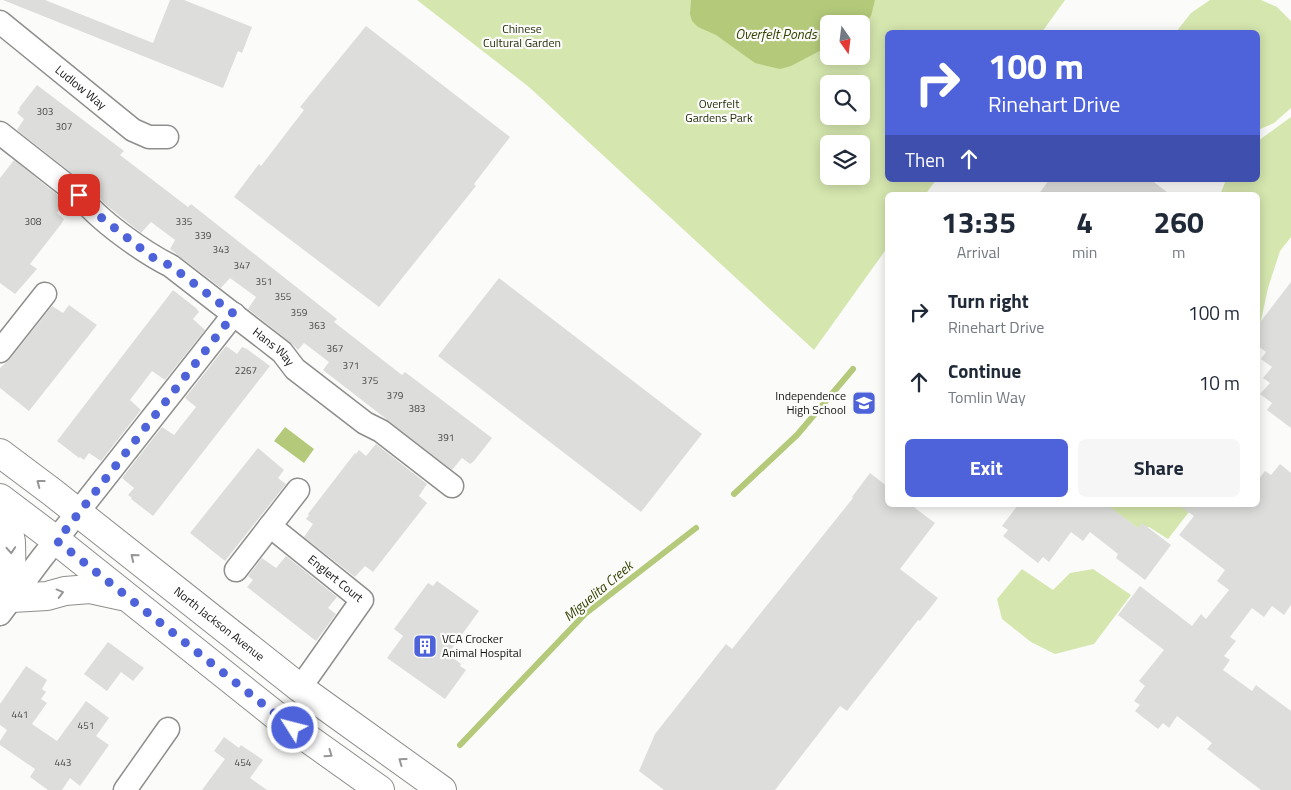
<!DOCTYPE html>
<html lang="en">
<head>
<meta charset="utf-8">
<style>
	:root { --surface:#fff; --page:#f6f6f7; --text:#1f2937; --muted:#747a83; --accent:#4e63d9 }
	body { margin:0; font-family:"Titillium Web",sans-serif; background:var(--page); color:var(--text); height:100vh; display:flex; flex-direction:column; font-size:19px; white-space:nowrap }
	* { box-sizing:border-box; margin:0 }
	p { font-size:16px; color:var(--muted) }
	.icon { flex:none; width:28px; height:28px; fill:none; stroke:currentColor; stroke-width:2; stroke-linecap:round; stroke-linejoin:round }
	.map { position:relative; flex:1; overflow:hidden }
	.drawer { position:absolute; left:885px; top:192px; width:375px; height:315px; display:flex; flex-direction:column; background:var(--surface); border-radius:8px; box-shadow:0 2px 12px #0003 }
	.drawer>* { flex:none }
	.guide { position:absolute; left:885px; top:30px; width:375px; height:152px; border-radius:8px; box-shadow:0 2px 12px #0003; background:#4e63d9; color:#fff; overflow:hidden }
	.needle { width:32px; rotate:166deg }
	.buttons { position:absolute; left:820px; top:15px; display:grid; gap:10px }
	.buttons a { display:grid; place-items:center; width:50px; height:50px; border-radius:8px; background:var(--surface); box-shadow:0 2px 12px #0003; font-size:25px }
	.pin { position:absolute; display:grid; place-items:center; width:42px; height:42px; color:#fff; margin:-21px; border-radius:10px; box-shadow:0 2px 8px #0006 }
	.me { position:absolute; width:55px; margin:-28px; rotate:306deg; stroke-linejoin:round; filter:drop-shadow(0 0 4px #0008) }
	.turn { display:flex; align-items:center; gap:18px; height:105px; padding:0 20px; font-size:22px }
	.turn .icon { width:65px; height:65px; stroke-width:2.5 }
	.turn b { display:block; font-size:35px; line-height:42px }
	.then { display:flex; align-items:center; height:48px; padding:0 20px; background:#0003; gap:10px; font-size:19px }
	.eta { display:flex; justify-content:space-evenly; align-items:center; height:85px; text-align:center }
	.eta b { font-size:30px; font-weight:700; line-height:35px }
	.action { display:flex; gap:10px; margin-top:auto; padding:10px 20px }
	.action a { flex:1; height:58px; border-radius:8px; background:var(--accent); color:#fff; font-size:20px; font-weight:700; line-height:58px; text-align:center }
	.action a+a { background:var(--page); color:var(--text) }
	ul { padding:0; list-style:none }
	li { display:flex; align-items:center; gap:15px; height:70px; padding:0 20px }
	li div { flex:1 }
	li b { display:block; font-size:19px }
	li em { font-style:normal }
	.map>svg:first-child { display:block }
</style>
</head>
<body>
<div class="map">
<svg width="1291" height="790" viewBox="0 0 1291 790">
	<rect width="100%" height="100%" fill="#fbfcf9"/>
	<!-- green -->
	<path fill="#d5e6ae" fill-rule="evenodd" d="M417,0H1065L1042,32H888V180H936L925,195H888L887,248L814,350L529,87ZM829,24H861V56H829ZM829,84H861V116H829ZM829,144H861V176H829Z
		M1210,0H1261L1277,7L1291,21V108L1274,123L1258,130V32H1176L1191,13Z
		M1291,117V237L1280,251L1268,288L1258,334V195H1220L1226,180H1258V141Z
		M1111,505H1189L1192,508L1168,539L1149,527L1139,529L1109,507Z
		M1022,569L1053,590L1070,573L1093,569L1131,595L1094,644L1055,654L1031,642L1002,619L997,599Z"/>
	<!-- water -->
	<path fill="#b4ca7a" d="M691,0H875L871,16L861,29V24H829V46L791,66L780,69L767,66L755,63L716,35L698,27L692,21L690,14Z
		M285,427L314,449L304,463L274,441Z"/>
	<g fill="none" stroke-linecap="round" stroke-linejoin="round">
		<!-- stream -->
		<path stroke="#b4ca7a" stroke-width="6" d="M734,494L797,435L853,369
			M460,745L585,614L696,528"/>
	</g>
	<!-- building -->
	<path fill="#dddedb" d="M3,0H45L153,43L170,0H184L252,27L242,53L238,51L223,88Z
		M366,26L510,137L474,184L476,186L379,307L234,197L259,164L261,166L304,110L300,107Z
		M37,85L124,151L120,155L188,207L191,204L337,319L334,322L402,375L405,372L492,438L474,461L470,464L462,458L452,470L323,370L329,362L304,343L298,350L290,342L248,309L256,297L230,278L221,288L170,249L175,240L151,222L141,233L106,205L87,185L17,130L24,119L17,113L20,109L19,108Z
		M14,160L65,201L57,213L64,219L62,223L30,264L37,269L15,294L0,283V178Z
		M1049,180H1151L1171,195H1038Z
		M499,278L702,434L641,512L438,356Z
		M1291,282V428L1267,410L1272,403L1260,394L1270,383L1263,378L1272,367L1261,359L1266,352L1258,346V325Z
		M173,290L196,308L199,312L193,319L205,330L165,380L152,371L130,400L141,410L101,461L89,453L84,460L80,457L79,458L57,441Z
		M69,305L97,325L29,411L0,388V368L10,359L52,306L63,313Z
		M226,346L237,354L242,347L247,349L270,366L153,516L131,499L132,498L128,495L134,488L122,478L162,427L174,435L196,407L185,398Z
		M376,444L427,484L419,496L427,503L373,572L365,566L355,577L304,537L313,524L306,519L309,515L308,514L355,453L356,454L359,450L366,456Z
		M258,448L284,470L278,478L286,484L225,561L190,533Z
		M1280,464L1291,473V605L1284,615L1272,606L1264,617L1252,608L1230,637L1236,641L1224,656L1230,660L1223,670L1252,691L1256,685L1291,711V790H1261L1207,749L1212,743L1177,716L1169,728L1163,723L1158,729L1135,711L1140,705L1134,701L1145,686L1139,681L1164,650L1118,615L1140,586L1192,626L1201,614L1206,619L1229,590L1217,581L1225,570L1179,535L1194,516L1178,505H1258V480L1265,471L1271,475Z
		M870,473L888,487V505H911L935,523L900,569L938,598L920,621L918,620L847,711L840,706L775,790H664L639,771L655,734L726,644L732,649L853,498L852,497Z
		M1018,505H1107L1138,528L1142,523L1171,545L1145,580L1116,558L1118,554L1090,532L1083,541L1071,532L1049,562L1043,557L1038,563L1003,536L1008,530L1002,526Z
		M286,556L337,597L328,608L336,614L316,641L247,587L253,580L248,576L262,558L276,568Z
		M437,581L479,611L448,654L461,664L460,666L466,670L445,699L387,658L403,636L394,629L428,583L433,586Z
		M108,642L144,668L133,681L121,672L107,691L84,674Z
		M26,666L47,680L42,689L46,692L41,699L47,703L32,724L57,741L86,701L109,718L96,736L109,745L80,786L70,778L62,790H48L30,777L35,769L0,745V741L7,730L0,725V704Z
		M224,737L239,748L241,745L263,760L250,778L267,790H202L225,759L214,751Z"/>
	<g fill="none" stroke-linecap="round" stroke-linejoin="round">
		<!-- minor casing -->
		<g stroke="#8e8f8c" stroke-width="25">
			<g id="minor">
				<path id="s1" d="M0,22L133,130L149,137H167"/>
				<path id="s2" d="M0,133L79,195C98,220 143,252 171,266L282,352L295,369L365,423L381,431L452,486"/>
				<path d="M0,351L45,294"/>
				<path id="s3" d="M270,526L362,600L300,688"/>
				<path d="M236,570L298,490"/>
				<path d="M0,614L41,559L234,314"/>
				<path d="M125,790L168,729"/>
			</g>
		</g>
		<!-- secondary casing -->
		<g stroke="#8e8f8c" stroke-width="30">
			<g id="secondary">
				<path id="s4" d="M0,453L52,492L300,688L442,790"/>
				<path d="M0,498L57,541L279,718L380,790"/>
				<path d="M0,503L9,531L11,542L12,598L47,596L65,591L90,589L122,596"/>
			</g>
		</g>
		<!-- minor -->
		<use href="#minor" stroke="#fff" stroke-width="22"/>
		<!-- secondary -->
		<use href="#secondary" stroke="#fff" stroke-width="28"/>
	</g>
	<!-- one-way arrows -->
	<defs><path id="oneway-chevron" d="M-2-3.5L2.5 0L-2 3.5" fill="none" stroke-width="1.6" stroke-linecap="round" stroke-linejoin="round" transform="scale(1.25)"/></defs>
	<g stroke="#969695">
		<use href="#oneway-chevron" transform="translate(40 483) rotate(-143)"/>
		<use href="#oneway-chevron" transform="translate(11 550) rotate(86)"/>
		<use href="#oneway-chevron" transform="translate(134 557) rotate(-141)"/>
		<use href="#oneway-chevron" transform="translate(60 593) rotate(-15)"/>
		<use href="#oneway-chevron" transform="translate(329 754) rotate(35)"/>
		<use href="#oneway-chevron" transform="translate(402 761) rotate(-144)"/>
	</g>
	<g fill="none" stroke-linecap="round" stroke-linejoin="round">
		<!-- route -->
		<path stroke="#4e63d9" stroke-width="9" stroke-dasharray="0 16.2" d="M79,195L89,208L152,257L171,266L234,314L57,541L293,728"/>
	</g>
	<!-- icons -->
	<defs>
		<g id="school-square" transform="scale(1.25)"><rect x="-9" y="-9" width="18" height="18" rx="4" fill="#4e63d9" stroke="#fbfcf9"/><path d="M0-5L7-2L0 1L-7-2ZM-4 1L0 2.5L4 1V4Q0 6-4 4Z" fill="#fff"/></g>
		<g id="building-square" transform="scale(1.25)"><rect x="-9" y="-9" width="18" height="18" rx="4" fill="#4e63d9" stroke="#fbfcf9"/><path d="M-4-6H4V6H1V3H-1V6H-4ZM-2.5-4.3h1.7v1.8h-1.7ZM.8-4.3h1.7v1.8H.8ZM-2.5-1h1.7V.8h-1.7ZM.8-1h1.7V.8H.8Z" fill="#fff"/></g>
	</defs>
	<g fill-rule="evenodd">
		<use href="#school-square" x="864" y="403"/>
		<use href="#building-square" x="425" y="646"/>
	</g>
	<g text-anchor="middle" stroke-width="4.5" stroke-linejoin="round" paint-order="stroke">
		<!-- number labels -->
		<g font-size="10" fill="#474746">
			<text x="45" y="115">303</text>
			<text x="64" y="130">307</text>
			<text x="33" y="225">308</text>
			<text x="184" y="225">335</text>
			<text x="203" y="239">339</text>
			<text x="221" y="253">343</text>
			<text x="242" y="269">347</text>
			<text x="264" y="285">351</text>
			<text x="283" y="300">355</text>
			<text x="299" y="316">359</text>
			<text x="317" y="329">363</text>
			<text x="335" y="352">367</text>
			<text x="351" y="369">371</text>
			<text x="246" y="374">2267</text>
			<text x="370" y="384">375</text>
			<text x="395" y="399">379</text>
			<text x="417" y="412">383</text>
			<text x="446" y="441">391</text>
			<text x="20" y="718">441</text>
			<text x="86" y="729">451</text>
			<text x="63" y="766">443</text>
			<text x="243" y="766">454</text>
		</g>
		<!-- park labels -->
		<g font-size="12" fill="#27300d" stroke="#fbfcf9">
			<text x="522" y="33">Chinese<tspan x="522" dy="14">Cultural Garden</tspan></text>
			<text x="719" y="108">Overfelt<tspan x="719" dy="14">Gardens Park</tspan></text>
		</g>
		<!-- street labels -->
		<g font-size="12" fill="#151514" stroke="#fbfcf9">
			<text dy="4" stroke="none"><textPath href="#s1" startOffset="104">Ludlow Way</textPath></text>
			<text dy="4" stroke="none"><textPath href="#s2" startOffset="348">Hans Way</textPath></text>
			<text dy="4" stroke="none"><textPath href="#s3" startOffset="84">Englert Court</textPath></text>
			<text dy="4" stroke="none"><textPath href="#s4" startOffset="278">North Jackson Avenue</textPath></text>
		</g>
		<!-- poi labels -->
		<g font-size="12" fill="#151514" stroke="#fbfcf9" text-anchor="end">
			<text x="846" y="400">Independence<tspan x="846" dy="14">High School</tspan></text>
			<text x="442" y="643" text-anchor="start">VCA Crocker<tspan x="442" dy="14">Animal Hospital</tspan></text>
		</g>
		<!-- water labels -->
		<g font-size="14" font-style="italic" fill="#354203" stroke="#fbfcf9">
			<text x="776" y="39">Overfelt Ponds</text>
			<text transform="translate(598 591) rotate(-40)" y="5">Miguelita Creek</text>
		</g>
	</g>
</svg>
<div class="buttons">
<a><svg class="needle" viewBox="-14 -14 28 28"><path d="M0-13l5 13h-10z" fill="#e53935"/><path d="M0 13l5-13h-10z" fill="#747a83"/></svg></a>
<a><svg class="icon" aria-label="search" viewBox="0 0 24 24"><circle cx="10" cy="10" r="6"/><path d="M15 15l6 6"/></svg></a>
<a><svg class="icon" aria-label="layers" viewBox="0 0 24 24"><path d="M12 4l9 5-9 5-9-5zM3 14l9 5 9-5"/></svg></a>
</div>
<div class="pin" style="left:79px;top:195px;background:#d93025"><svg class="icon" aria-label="arrive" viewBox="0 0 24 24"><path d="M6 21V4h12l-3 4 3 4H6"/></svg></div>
<svg class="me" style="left:293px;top:728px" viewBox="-20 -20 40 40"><circle r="17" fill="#4e63d9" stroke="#fff" stroke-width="3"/><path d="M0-11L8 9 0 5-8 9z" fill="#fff"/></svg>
<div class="guide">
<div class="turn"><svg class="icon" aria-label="right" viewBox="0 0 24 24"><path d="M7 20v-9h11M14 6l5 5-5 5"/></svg><div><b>100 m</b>Rinehart Drive</div></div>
<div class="then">Then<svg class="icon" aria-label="ahead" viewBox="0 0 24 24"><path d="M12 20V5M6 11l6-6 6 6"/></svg></div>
</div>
<section class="drawer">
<div class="eta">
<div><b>13:35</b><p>Arrival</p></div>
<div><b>4</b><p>min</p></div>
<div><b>260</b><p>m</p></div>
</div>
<ul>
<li><svg class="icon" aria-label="right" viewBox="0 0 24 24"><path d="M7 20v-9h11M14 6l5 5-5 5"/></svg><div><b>Turn right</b><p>Rinehart Drive</p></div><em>100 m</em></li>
<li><svg class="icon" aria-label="ahead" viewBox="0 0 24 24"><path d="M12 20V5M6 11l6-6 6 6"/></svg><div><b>Continue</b><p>Tomlin Way</p></div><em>10 m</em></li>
</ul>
<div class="action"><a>Exit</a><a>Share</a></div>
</section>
</div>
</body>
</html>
